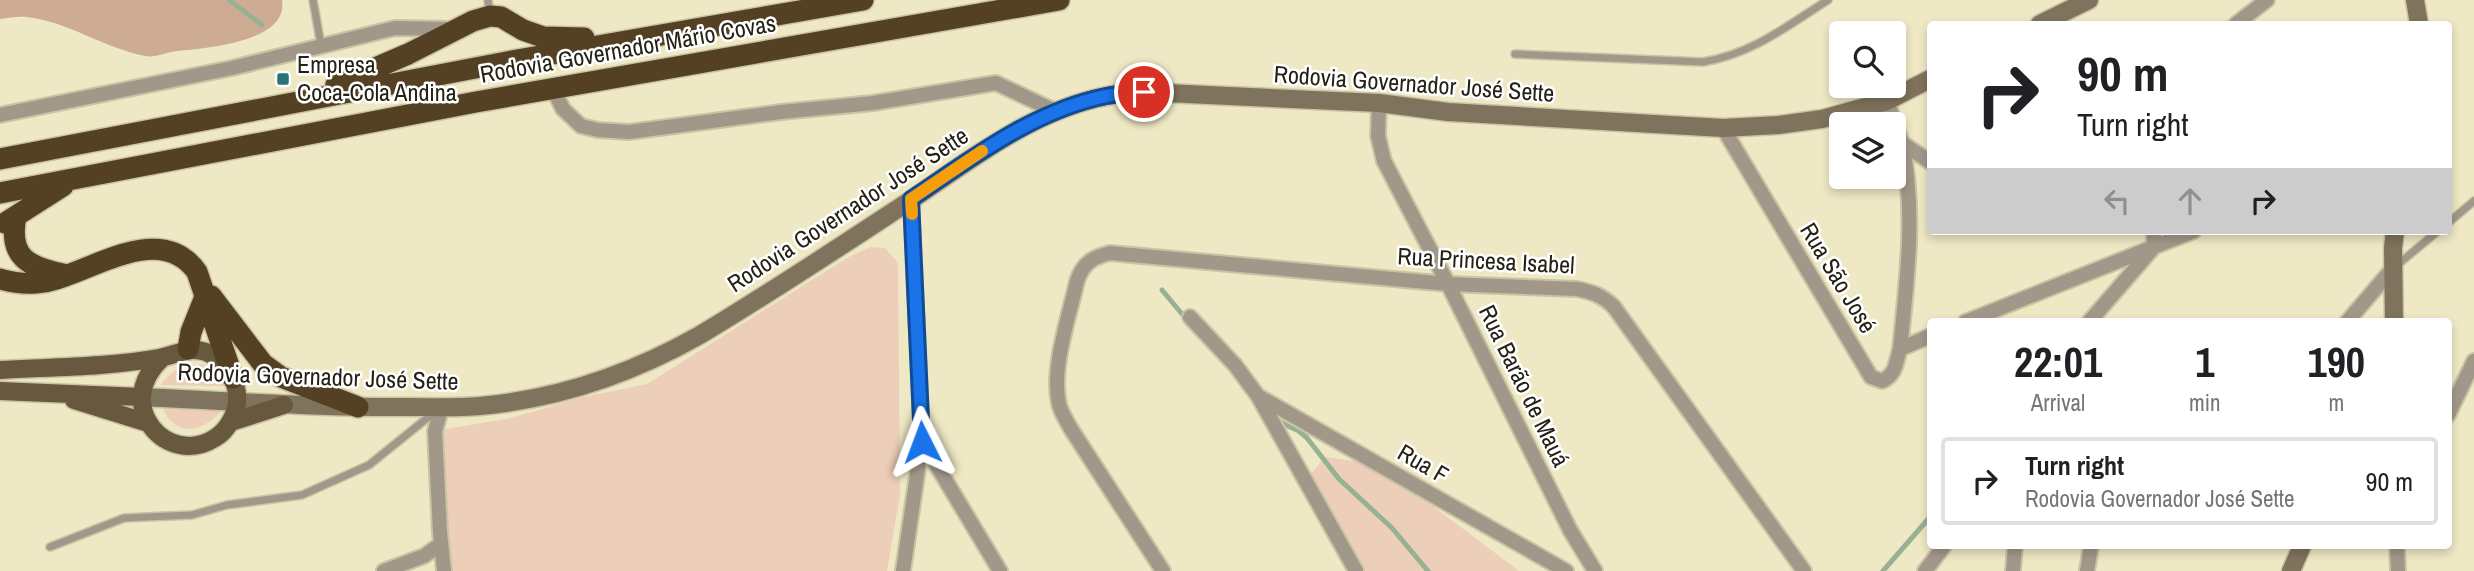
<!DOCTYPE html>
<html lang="en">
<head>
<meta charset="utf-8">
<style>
	:root { --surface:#fff; --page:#f6f6f6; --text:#202124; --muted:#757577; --line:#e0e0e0 }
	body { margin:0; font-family:"Archivo Narrow",sans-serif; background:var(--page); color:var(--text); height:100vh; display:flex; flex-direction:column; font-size:26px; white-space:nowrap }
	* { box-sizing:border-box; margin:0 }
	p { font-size:23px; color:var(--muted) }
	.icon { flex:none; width:38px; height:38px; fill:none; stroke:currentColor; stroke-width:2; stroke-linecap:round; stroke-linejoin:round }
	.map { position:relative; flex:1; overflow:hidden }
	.details { position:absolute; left:1927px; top:318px; width:525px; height:231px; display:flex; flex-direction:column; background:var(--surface); border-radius:7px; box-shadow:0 4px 10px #0003 }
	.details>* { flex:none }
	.guide { position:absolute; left:1927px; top:21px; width:525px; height:214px; border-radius:7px; box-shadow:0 4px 10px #0003; background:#fff; color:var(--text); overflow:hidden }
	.controls { position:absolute; left:1829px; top:21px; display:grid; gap:14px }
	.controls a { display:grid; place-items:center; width:77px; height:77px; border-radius:7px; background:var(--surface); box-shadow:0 4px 10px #0003; font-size:35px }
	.pin { position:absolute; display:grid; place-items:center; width:60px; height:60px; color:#fff; margin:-30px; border:4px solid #fff; border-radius:50%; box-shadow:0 2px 7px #0007 }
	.me { position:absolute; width:77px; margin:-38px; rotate:357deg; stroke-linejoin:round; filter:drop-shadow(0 0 5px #0008) }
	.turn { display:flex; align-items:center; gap:24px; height:147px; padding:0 35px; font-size:32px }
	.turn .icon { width:91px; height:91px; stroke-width:2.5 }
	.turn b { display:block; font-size:49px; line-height:60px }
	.lanes { display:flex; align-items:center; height:66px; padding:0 35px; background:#0003; justify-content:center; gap:35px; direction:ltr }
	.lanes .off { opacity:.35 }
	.eta { display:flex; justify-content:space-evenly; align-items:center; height:119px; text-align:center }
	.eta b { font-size:42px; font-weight:800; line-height:49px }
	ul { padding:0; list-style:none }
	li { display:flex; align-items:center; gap:21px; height:88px; margin:0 14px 10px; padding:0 21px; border:4px solid var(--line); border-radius:7px }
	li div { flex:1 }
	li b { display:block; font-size:26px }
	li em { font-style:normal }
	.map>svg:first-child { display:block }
</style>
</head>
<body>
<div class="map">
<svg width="2474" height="571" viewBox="0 0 2474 571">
	<rect width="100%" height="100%" fill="#eee8c4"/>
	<!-- green -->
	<path fill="#edceb8" d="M870,247L885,248L898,263L900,494L887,571H446L440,430L507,419L584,397L647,384L847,258Z
		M203,364L220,375L226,386L161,385C172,368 183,366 203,364Z
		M162,406H226C213,422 190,439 171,421C167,418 164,411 162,406Z
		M1325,457L1377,464L1519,571H1364L1309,476Z"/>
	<!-- forest -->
	<path fill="#ceac93" d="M0,0H282C289,42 206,48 177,51C167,52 155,58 145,56C104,48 69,22 27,17C18,16 9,18 0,19Z"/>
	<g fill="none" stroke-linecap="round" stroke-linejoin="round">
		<!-- stream -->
		<path stroke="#97b293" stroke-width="5" d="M229,0L262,25
			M1162,290L1187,320
			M1277,421L1299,431L1307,438L1339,479L1392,528L1428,571
			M1883,571L1930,517"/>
		<!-- lane casing -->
		<g stroke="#cac4a4" stroke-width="10">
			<path id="lane" d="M313,0L321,45
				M488,0L490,15
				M1515,54L1703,62C1752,54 1787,26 1828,0
				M2448,223L2474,201
				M2396,266L2438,231
				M50,547L124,518L192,515L227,505L302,495L369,465L436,411"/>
		</g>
		<!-- street casing -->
		<g stroke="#cac4a4" stroke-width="18">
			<path id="street" d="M2236,24L2267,0
				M553,89L563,109L581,126L598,130L629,132L781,112L873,103L996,83L1057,112
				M1887,101L1902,143L1930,162
				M1379,103L1378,136L1384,161L1448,284L1570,530L1595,571
				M0,115L232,68L395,28L451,29
				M1723,128L1871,377L1882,381C1896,375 1896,362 1900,349L1930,336
				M1190,317L1235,365L1258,396L1356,571
				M1965,322L2194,231
				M2089,322L2154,247V231
				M2347,322L2393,268
				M1900,349C1907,280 1916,212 1902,143
				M1258,396L1566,571
				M442,406L435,431L440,532L444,571
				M2448,415L2474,361
				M922,441L1000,571
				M2397,546L2398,571
				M384,571L424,556L441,544
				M903,571L922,441L911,199
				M1163,571L1071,429C1067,421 1061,413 1059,404C1051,368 1069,317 1077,281C1083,263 1093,257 1110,253L1448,284L1577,289C1593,292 1603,296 1614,307L1804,571
				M1925,571L1944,546
				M2013,571L2015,546
				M2087,571L2091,546"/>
		</g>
		<!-- secondary casing -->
		<g stroke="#cac4a4" stroke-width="21">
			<path id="secondary" d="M2415,0L2419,24
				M2040,24L2089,0
				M2394,322L2393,248L2395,231
				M141,397C231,401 321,408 411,407C434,407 457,408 480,406C557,399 633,373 700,335C772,292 841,246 911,200C972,159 1033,110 1107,96C1119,93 1132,93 1144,92L1379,103L1448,112L1723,128L1778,125L1822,119L1887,101L1930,79
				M2291,571L2302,546"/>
		</g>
		<!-- primary casing -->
		<g stroke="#cac4a4" stroke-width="21">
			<path id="primary" d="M0,370C53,367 107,367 159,358C176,355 188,346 206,352C225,359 239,382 237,403C235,416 227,431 215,438C168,468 111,406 162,358
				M0,391L141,397
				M74,400L148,423
				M231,422L284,405"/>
		</g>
		<!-- highway casing -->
		<g stroke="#cac4a4" stroke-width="24">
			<path id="highway" d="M336,85L408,54L473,21L490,16L501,17L523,30L543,37L584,38
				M0,159L517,60L863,0
				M0,193L476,102L1059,0
				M16,216C8,257 28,267 63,274
				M5,223L63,186
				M0,279C18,284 36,285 53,280C97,268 162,222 197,272L233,378
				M211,296L263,364L281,377L358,407
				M188,349L191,332L205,297"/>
		</g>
		<!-- lane -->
		<use href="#lane" stroke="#a2988a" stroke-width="7"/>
		<!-- street -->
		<use href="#street" stroke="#a2988a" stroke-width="14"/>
		<!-- secondary -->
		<use href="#secondary" stroke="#80735d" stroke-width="18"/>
		<!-- primary -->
		<use href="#primary" stroke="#68583e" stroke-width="18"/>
		<!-- highway -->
		<use href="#highway" stroke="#544123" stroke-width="21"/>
	</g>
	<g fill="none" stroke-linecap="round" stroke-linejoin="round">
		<!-- route casing -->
		<g stroke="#114b97" stroke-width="18">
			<path id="route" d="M922,442L911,199C972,158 1033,111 1106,96C1119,93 1132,93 1144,92"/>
		</g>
		<!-- route -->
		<use href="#route" stroke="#1a73e8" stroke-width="12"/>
		<!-- slow -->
		<path stroke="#f59e0b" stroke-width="12" d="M912,214L911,199L982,151"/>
	</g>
	<!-- markers -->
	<rect fill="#297279" stroke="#fff" stroke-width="2.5" x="276" y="72" width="14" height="14" rx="3.5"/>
	<g text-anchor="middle" stroke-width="5" stroke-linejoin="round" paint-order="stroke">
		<!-- street labels -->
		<g font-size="24" fill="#242215" stroke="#fff">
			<text transform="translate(628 49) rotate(-10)" y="8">Rodovia Governador Mário Covas</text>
			<text transform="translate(1414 84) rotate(4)" y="8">Rodovia Governador José Sette</text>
			<text transform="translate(848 210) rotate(-33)" y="8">Rodovia Governador José Sette</text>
			<text transform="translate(1486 261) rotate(3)" y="8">Rua Princesa Isabel</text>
			<text transform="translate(1838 278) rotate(59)" y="8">Rua São José</text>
			<text transform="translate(318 377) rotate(2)" y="8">Rodovia Governador José Sette</text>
			<text transform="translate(1524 386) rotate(64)" y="8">Rua Barão de Mauá</text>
			<text transform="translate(1423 464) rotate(30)" y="8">Rua F</text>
		</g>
		<!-- poi labels -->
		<g font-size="24" fill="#242215" stroke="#fff" text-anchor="start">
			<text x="297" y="73">Empresa<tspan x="297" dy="28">Coca-Cola Andina</tspan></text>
		</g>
	</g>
</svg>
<div class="controls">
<a><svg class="icon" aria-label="search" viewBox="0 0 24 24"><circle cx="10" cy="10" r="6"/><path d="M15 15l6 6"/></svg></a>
<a><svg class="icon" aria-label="layers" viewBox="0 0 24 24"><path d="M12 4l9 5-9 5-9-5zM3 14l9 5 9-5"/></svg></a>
</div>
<div class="pin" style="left:1144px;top:92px;background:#d93025"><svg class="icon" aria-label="arrive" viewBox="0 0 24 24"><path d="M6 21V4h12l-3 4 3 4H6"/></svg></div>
<svg class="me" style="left:922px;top:442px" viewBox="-20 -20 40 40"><path d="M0-17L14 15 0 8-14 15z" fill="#1a73e8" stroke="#fff" stroke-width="4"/></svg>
<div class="guide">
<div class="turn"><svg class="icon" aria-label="right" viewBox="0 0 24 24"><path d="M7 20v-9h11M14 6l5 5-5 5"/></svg><div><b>90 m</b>Turn right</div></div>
<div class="lanes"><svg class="icon off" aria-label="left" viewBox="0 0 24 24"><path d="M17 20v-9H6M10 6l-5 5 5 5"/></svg><svg class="icon off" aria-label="ahead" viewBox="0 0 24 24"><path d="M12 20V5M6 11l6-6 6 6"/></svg><svg class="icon" aria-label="right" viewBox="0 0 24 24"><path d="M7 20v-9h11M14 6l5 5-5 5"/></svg></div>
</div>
<section class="details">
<div class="eta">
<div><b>22:01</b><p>Arrival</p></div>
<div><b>1</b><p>min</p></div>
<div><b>190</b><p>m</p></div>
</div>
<ul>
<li><svg class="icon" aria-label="right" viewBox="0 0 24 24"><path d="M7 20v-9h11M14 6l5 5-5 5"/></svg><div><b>Turn right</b><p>Rodovia Governador José Sette</p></div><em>90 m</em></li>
</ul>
</section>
</div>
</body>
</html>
